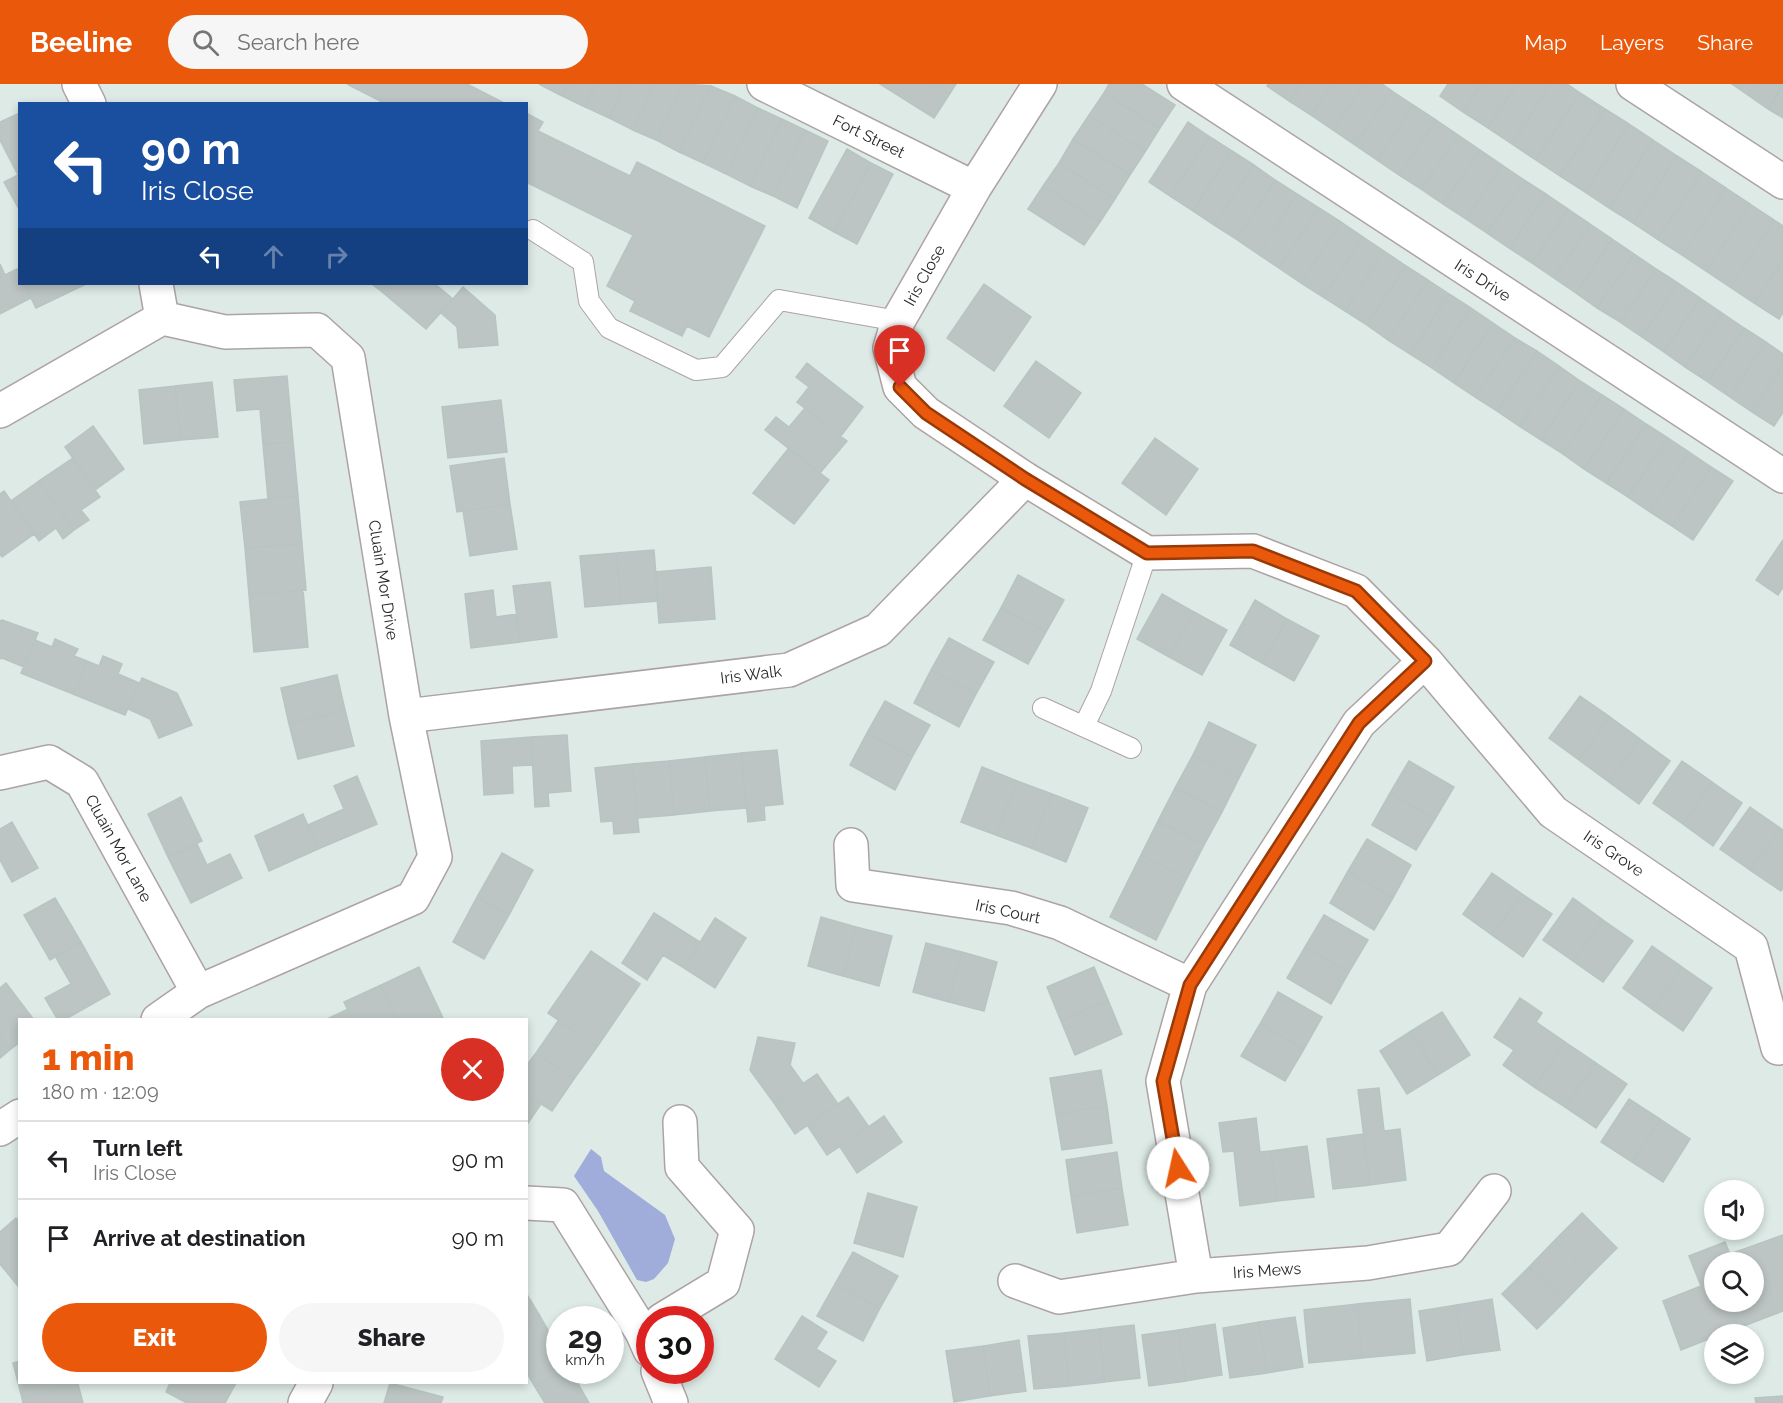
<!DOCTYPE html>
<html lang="en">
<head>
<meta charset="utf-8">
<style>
	:root { --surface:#fff; --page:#f6f6f6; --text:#202124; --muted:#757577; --line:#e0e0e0; --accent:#ea580c }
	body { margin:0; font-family:Raleway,sans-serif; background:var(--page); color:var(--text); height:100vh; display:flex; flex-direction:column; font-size:22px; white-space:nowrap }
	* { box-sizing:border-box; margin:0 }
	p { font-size:20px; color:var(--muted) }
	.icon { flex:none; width:33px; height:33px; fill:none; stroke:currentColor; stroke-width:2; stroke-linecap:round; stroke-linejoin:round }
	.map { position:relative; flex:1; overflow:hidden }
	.panel { position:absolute; left:18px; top:934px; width:510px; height:366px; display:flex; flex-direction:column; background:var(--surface); border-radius:0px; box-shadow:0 3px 9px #0003 }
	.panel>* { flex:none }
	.hud { position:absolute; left:18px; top:18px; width:510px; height:183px; border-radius:0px; box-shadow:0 3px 9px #0003; background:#1a4fa0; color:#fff; overflow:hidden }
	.fabs { position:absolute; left:1704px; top:1096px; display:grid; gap:12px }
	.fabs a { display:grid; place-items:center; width:60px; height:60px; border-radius:50%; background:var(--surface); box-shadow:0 3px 9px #0003; font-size:30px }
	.speed { position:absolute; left:546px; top:1222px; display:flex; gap:12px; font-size:30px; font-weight:700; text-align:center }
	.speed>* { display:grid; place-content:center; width:78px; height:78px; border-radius:50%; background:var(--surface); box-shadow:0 3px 9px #0003; line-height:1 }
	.speed small { font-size:15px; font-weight:400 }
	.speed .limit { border:9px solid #d22; background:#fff; color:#111 }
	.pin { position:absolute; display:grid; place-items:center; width:51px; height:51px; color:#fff; margin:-62px -26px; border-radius:50% 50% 50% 0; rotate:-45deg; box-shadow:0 0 6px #0007 }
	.pin .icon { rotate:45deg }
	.me { position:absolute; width:66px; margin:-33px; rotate:350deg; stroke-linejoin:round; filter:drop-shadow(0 0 4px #0008) }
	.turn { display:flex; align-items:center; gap:21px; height:126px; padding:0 24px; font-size:27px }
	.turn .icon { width:78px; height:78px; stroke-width:2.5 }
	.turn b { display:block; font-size:42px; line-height:51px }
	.lanes { display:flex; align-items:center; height:57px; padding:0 24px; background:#0003; justify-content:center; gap:30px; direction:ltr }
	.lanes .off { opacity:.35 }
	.round { display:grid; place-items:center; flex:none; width:63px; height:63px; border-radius:32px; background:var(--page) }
	.summary { display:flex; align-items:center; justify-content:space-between; height:102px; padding:0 24px }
	h1 { font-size:36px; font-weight:800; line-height:45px; color:var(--accent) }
	.action { display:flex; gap:12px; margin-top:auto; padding:12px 24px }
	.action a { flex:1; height:69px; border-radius:36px; background:var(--accent); color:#fff; font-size:24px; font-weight:800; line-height:69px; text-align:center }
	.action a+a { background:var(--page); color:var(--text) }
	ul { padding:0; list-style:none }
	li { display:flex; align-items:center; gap:18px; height:78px; padding:0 24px; border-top:2px solid var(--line) }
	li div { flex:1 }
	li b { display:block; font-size:22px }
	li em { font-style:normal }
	header { display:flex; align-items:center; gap:36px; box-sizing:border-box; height:84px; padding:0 30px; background:var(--accent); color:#fff }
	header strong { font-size:28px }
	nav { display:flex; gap:33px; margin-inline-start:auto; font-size:21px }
	.search { width:420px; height:54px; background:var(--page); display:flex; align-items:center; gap:15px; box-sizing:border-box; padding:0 21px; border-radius:33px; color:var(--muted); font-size:22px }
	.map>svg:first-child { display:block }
</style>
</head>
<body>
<header>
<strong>Beeline</strong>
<div class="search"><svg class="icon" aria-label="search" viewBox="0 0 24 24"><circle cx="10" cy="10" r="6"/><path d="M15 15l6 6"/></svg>Search here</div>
<nav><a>Map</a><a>Layers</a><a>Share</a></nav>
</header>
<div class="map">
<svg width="1783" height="1319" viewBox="0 0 1783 1319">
	<rect width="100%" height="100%" fill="#ddeae6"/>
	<!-- grass -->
	<path fill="#a0acda" d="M591,1065L601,1073L604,1087L665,1131L675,1155L668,1179L654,1195L646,1198L637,1196L598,1127L574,1092Z"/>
	<!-- building -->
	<path fill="#bcc5c3" stroke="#b7c5c2" stroke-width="1.5" fill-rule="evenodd" d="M347,0H467L506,20H386Z
		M539,0H568L562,12Z
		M568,0H596L585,23L562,12Z
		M596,0H625L609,34L585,23Z
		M625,0H654L633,46L609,34Z
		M654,0H683L656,56L633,46Z
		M683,0L711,2L679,68L656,56Z
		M880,0H933L949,11L934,34Z
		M933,0H956L949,11Z
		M1109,0H1142L1175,21L1160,44L1104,9Z
		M1268,0H1301L1289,17L1267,2Z
		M1301,0H1332L1311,31L1289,17Z
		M1332,0H1364L1333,46L1311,31Z
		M1364,0H1382L1392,7L1355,61L1333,46Z
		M1448,0H1482L1463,28L1440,12Z
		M1482,0H1517L1488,44L1463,28Z
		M1517,0H1551L1512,60L1488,44Z
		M1551,0H1567L1580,9L1536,76L1512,60Z
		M1732,0H1756L1748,11Z
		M1756,0H1783L1768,25L1748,11Z
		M711,2L735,12L703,79L679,68Z
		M1783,3V34L1768,25Z
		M1392,7L1413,21L1377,76L1355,61Z
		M1104,9L1160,44L1145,68L1089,31Z
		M1580,9L1605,25L1560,92L1536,76Z
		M735,12L758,24L726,90L703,79Z
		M1413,21L1436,36L1399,91L1377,76Z
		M758,24L782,35L750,102L726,90Z
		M1605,25L1629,40L1585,108L1560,92Z
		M20,29V90L18,91L0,56V38Z
		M526,29L543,38L538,47L630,92L637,78L765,142L709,253L687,242L682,252L630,227L635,217L607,202L633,151L526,98Z
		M1089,31L1145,68L1130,91L1073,55Z
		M782,35L805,46L773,112L750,102Z
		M1436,36L1458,51L1421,105L1399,91Z
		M1188,38L1210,53L1170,112L1149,98Z
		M1629,40L1653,56L1609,124L1585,108Z
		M805,46L828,57L797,124L773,112Z
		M1458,51L1480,66L1443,120L1421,105Z
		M1210,53L1232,67L1193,127L1170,112Z
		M1073,55L1130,91L1115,115L1059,79Z
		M1653,56L1677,72L1633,139L1609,124Z
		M847,65L871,79L834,148L809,134Z
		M1480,66L1502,81L1466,135L1443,120Z
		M1232,67L1254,81L1214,141L1193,127Z
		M1677,72L1702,88L1657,155L1633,139Z
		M871,79L893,90L857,160L834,148Z
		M1059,79L1115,115L1100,138L1043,102Z
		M1254,81L1275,96L1236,155L1214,141Z
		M1502,81L1524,96L1487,149L1466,135Z
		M1702,88L1726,104L1682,171L1657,155Z
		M20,90V127L4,98Z
		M1275,96L1297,110L1258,170L1236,155Z
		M1524,96L1546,110L1509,164L1487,149Z
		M1043,102L1100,138L1084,161L1028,125Z
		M1726,104L1750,120L1706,187L1682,171Z
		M1297,110L1319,124L1279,184L1258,170Z
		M1546,110L1568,125L1532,179L1509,164Z
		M1750,120L1774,136L1730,203L1706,187Z
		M1319,124L1341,138L1301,199L1279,184Z
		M1568,125L1590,140L1554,194L1532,179Z
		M1774,136L1783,142V175L1754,219L1730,203Z
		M1341,138L1363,153L1323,213L1301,199Z
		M1590,140L1612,155L1576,209L1554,194Z
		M1363,153L1384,167L1345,227L1323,213Z
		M1612,155L1634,170L1597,224L1576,209Z
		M1384,167L1406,182L1367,241L1345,227Z
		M1634,170L1656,185L1620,238L1597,224Z
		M1783,175V229L1779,235L1754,219Z
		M0,180L5,191L17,185L20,190V200H24L31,214L0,230Z
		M1406,182L1428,196L1388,256L1367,241Z
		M1656,185L1678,199L1642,253L1620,238Z
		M1428,196L1449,210L1410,270L1388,256Z
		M1678,199L1700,214L1664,268L1642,253Z
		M24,200H86L36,224Z
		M372,200H388L381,207Z
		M388,200H435L453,215L426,245L381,207Z
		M984,200L1031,233L994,287L947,254Z
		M463,203L495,231L498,261L459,264L457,243L441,229Z
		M1449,210L1471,224L1432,284L1410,270Z
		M1700,214L1722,229L1685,283L1664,268Z
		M1471,224L1493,239L1454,299L1432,284Z
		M1722,229L1744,244L1708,298L1685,283Z
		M1493,239L1515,254L1475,313L1454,299Z
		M1744,244L1766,258L1730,313L1708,298Z
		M1515,254L1537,267L1497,327L1475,313Z
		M1766,258L1783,270V281L1752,328L1730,313Z
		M1537,267L1559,282L1519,342L1497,327Z
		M1036,277L1081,309L1049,354L1004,322Z
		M807,279L863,323L841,352L797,318L809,303L796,293Z
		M1783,281V328L1774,342L1752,328Z
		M1559,282L1580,297L1541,356L1519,342Z
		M287,292L293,358L263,360L260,325L237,327L234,296Z
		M1580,297L1602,311L1563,370L1541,356Z
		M212,298L218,353L181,356L175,302Z
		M175,302L181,356L144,360L139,306Z
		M1602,311L1624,325L1584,385L1563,370Z
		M501,316L507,368L448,374L442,323Z
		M805,324L847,357L820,389L765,346L776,333L789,343Z
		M1624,325L1646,340L1606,399L1584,385Z
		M1646,340L1668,354L1628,413L1606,399Z
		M93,342L124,385L95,406L65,363Z
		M1155,354L1198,385L1166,431L1122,399Z
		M1668,354L1689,368L1650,428L1628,413Z
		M293,358L298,412L268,415L263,360Z
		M788,365L829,396L794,440L753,409Z
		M1689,368L1711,383L1672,442L1650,428Z
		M73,374L100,413L81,426L89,436L74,446L39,397Z
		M504,374L510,420L457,428L450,382Z
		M1711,383L1733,397L1693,456L1672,442Z
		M39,397L74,446L63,455L56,444L39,457L11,417Z
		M4,407L34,450L2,473L0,470V410Z
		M298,412L302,460L245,464L240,418Z
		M510,420L517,465L470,472L463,427Z
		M1783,456V503L1778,511L1756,496Z
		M302,460L306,506L249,511L245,464Z
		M654,466L658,517L621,520L617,469Z
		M617,469L621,520L585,523L580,472Z
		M711,483L715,535L659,539L655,488Z
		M1018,491L1064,516L1046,548L1001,524Z
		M550,498L557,553L520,558L513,502Z
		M303,506L308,563L254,568L249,511Z
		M493,506L496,533L517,530L520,558L471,564L465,510Z
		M1162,510L1194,528L1169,573L1137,555Z
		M1255,516L1287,535L1262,579L1230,561Z
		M1001,524L1046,548L1028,580L983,556Z
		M1194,528L1227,546L1202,591L1169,573Z
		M1287,535L1319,552L1294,597L1262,579Z
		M2,536L38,549L24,583L2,574L0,575V537Z
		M949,554L994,578L976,610L931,586Z
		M55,555L78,565L74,572L87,577L73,610L21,589L35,556L52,563Z
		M103,572L122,580L118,590L139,599L125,631L73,610L87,577L99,582Z
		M931,586L976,610L959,643L914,619Z
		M337,591L345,626L289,640L281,604Z
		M142,594L177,609L192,641L159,654L150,635L128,625Z
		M1580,612L1610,633L1579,676L1549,654Z
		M885,617L930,641L912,673L867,649Z
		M345,626L354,662L298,675L289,640Z
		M1610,633L1640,655L1609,698L1579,676Z
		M1209,638L1256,661L1239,694L1193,671Z
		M867,649L912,673L895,706L850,681Z
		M567,651L571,707L548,709L549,722L535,723L531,653Z
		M531,653L532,681L512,682L513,709L484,711L481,657Z
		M1640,655L1670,677L1639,720L1609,698Z
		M777,666L783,720L764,722L765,736L748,738L741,669Z
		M741,669L746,724L710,727L705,673Z
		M1193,671L1239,694L1222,728L1175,704Z
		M705,673L710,727L674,731L669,677Z
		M669,677L674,731L637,734L632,680Z
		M1409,677L1454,703L1435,735L1390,709Z
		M1682,677L1712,698L1683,740L1653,719Z
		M632,680L639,748L614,750L613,737L601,738L595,684Z
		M982,683L1017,697L996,751L961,738Z
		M357,692L377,740L318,765L308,741L344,725L334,702Z
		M1017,697L1052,710L1031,764L996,751Z
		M1712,698L1742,719L1713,762L1683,740Z
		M1175,704L1222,728L1204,761L1158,737Z
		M1390,709L1435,735L1416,766L1372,741Z
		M1052,710L1088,724L1066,778L1031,764Z
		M181,713L202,757L168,773L148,730Z
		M1750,723L1780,744L1750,786L1720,765Z
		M303,730L318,765L269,787L255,752Z
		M1158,737L1204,761L1187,794L1141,771Z
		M12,738L38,784L12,798L0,776V745Z
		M1780,744L1783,746V804L1781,807L1750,786Z
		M1367,755L1411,781L1393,814L1348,787Z
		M197,760L207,781L230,770L242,794L191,819L168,773Z
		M502,769L533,786L509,831L477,813Z
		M1141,771L1187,794L1156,856L1110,833Z
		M1348,787L1393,814L1374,846L1330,819Z
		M1492,789L1522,810L1492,851L1463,830Z
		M1522,810L1552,830L1523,873L1492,851Z
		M477,813L509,831L484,875L453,858Z
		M55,814L81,858L50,876L24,831Z
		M1573,814L1603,836L1573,877L1543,856Z
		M654,829L700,858L684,884L663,871L647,896L622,879Z
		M1324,831L1368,856L1349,888L1305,863Z
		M821,833L856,843L843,892L808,882Z
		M715,834L746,854L715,904L684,884Z
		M1603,836L1633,857L1603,898L1573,877Z
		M856,843L892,852L879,902L843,892Z
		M81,858L110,910L64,936H58L45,914L71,900L55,872Z
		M926,859L962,868L949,918L913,908Z
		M1652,862L1682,883L1652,925L1623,904Z
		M1305,863L1349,888L1331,920L1287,894Z
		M591,867L640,900L597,963L548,929Z
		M962,868L997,878L984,927L949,918Z
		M419,883L443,934L440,936H398L381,901Z
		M1094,883L1108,916L1061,937L1047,903Z
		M1682,883L1712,904L1683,947L1652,925Z
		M6,899L34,936H20V958L11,965L0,951V904Z
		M381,901L398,936H353L344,918Z
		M1278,908L1322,933L1304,965L1260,940Z
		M1520,914L1542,929L1536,938L1565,958L1534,1003L1503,981L1514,966L1494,953Z
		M1108,916L1122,950L1075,971L1061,937Z
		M348,925L353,936H325Z
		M1442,928L1470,971L1438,991L1411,947Z
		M558,937L597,963L574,995L536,969Z
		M1260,940L1304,965L1285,997L1241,972Z
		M1411,947L1438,991L1407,1010L1380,967Z
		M0,951L11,965L0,974Z
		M758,953L795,959L790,981L803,999L774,1019L750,986Z
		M1565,958L1596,979L1565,1023L1534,1003Z
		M536,969L574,995L552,1027L526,1010V982Z
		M1596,979L1627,1000L1596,1044L1565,1023Z
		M1101,986L1107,1022L1056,1030L1050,994Z
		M817,990L838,1020L795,1050L774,1019Z
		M1379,1004L1384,1047L1400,1045L1406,1096L1370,1101L1358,1006Z
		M526,1010L541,1020L526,1042Z
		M848,1013L869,1043L827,1071L807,1041Z
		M1629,1015L1660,1035L1632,1078L1601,1058Z
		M1107,1022L1112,1059L1062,1066L1056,1030Z
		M884,1032L902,1058L857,1089L840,1063Z
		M1256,1034L1260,1068L1271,1067L1277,1117L1240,1122L1234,1067L1223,1068L1219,1039Z
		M1660,1035L1690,1055L1663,1098L1632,1078Z
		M1363,1050L1370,1101L1333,1105L1327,1055Z
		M1307,1062L1314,1113L1277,1117L1271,1067Z
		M1117,1068L1122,1104L1071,1112L1066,1076Z
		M1122,1104L1128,1141L1077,1149L1071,1112Z
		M868,1109L917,1123L903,1173L854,1159Z
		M1582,1129L1617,1164L1590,1191L1555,1156Z
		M16,1134L20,1139V1201L18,1202L0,1180V1148Z
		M1783,1151V1227L1720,1251H1714V1253L1681,1266L1663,1217L1701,1202L1689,1172L1725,1158L1730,1170ZM1714,1179H1754V1218H1714Z
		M1555,1156L1590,1191L1564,1218L1529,1183Z
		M853,1168L898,1192L880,1224L835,1200Z
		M1529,1183L1564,1218L1537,1245L1502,1210Z
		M835,1200L880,1224L863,1257L817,1232Z
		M526,1209L540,1232L526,1239Z
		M1410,1215L1415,1269L1362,1274L1357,1220Z
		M1492,1215L1500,1266L1463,1271L1456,1221Z
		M1357,1220L1362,1274L1309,1279L1304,1226Z
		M1456,1221L1463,1271L1427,1277L1419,1227Z
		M540,1232L560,1267V1287H563L535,1303L526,1287V1239Z
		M802,1232L827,1248L816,1265L836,1277L819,1303L775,1275Z
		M1295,1233L1303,1283L1267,1289L1259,1238Z
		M1259,1238L1267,1289L1230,1294L1223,1244Z
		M1215,1240L1222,1291L1186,1297L1178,1246Z
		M1134,1241L1140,1294L1105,1298L1099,1245Z
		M1099,1245L1105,1298L1069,1302L1064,1249Z
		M1178,1246L1186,1297L1149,1302L1142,1251Z
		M1064,1249L1069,1302L1034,1305L1028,1252Z
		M1019,1256L1026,1307L990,1312L983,1262Z
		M983,1262L990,1312L954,1318L946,1267Z
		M20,1277V1299L78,1300L22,1314L13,1279Z
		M563,1287H571L589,1319H545L535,1303Z
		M170,1299H236L225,1319H187L166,1308Z
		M390,1299L443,1313L441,1319H384Z
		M78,1300L83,1319H23L22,1314Z
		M1783,1312V1319H1756L1755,1314Z"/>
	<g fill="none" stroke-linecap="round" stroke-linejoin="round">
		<!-- service casing -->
		<g stroke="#ada3a3" stroke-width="22">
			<path id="service" d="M533,146L583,178L589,217L609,244L696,286L722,283L779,216L898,237
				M1043,624L1131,664
				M1084,642L1101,607L1147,469"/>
		</g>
		<!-- minor casing -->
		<g stroke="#ada3a3" stroke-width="36">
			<path id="minor" d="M79,0L89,20
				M764,0L974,104
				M1040,0L974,104L898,237L890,264L900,303L926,329L1025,395L1147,469L1253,467L1356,507L1425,577L1553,728L1751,863L1778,964
				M1184,0L1783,392
				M1633,0L1783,98
				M156,200L162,234
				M0,327L162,234L225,248L317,246L348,274L406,632L435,773L413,814L198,908L158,936
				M406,632L789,586L878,546L1025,395
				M0,689L49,678L82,698L198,908
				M851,761L853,801L1011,824L1060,839L1190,901
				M0,1045L20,1032
				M526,1119L563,1121L642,1248L650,1266
				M1196,1192L1163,997L1190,901L1359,639L1425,577
				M1015,1197L1059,1213L1196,1192L1368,1179L1449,1165L1494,1107
				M662,1236L723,1199L737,1146L682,1083L680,1038
				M658,1287L671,1319
				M305,1319L316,1299"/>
		</g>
		<!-- service -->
		<use href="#service" stroke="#fff" stroke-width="20"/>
		<!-- minor -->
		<use href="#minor" stroke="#fff" stroke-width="33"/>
	</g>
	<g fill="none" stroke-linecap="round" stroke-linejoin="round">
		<!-- route casing -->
		<g stroke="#983908" stroke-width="15">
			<path id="route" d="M900,303L926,329L1025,395L1147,469L1253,467L1356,507L1425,577L1359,639L1190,901L1163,997L1178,1084"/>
		</g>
		<!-- route -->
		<use href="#route" stroke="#ea580c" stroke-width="10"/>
	</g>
	<g text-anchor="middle" stroke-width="6" stroke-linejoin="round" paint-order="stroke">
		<!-- street labels -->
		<g font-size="16" fill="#292929" stroke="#fff">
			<text transform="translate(869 52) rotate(26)" y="6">Fort Street</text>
			<text transform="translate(924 191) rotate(-61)" y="6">Iris Close</text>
			<text transform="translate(1483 196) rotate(33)" y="6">Iris Drive</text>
			<text transform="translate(384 496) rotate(81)" y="6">Cluain Mor Drive</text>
			<text transform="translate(751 590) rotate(-7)" y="6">Iris Walk</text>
			<text transform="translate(119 764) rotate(61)" y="6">Cluain Mor Lane</text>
			<text transform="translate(1614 769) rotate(34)" y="6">Iris Grove</text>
			<text transform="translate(1008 827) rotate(12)" y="6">Iris Court</text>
			<text transform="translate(1267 1186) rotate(-4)" y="6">Iris Mews</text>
		</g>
	</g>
</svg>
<div class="fabs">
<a><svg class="icon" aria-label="sound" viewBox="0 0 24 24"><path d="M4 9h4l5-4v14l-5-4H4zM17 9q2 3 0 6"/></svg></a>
<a><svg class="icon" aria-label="search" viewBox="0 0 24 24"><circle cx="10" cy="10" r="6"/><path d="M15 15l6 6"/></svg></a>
<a><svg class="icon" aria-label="layers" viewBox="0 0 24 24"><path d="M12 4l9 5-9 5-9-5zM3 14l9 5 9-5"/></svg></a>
</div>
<div class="speed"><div>29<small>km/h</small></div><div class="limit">30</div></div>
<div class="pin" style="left:900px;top:303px;background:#d93025"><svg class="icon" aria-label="arrive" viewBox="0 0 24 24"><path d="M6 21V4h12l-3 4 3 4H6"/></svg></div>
<svg class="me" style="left:1178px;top:1084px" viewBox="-20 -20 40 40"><circle r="19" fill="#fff"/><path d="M0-13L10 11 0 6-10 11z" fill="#ea580c"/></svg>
<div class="hud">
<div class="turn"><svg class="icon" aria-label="left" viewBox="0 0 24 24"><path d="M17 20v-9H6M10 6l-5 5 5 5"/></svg><div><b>90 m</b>Iris Close</div></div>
<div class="lanes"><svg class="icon" aria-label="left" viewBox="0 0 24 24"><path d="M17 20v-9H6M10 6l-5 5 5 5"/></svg><svg class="icon off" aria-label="ahead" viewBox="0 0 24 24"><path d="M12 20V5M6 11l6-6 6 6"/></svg><svg class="icon off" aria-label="right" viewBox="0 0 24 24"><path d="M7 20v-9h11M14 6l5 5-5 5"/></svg></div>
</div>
<section class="panel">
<div class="summary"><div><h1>1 min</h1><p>180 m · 12:09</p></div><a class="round" style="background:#d93025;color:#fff"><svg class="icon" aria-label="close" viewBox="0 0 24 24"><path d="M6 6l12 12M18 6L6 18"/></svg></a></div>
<ul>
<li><svg class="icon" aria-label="left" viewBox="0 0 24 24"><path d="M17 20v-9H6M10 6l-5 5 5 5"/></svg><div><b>Turn left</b><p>Iris Close</p></div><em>90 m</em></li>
<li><svg class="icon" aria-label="arrive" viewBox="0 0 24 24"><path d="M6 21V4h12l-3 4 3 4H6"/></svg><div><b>Arrive at destination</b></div><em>90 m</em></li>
</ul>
<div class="action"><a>Exit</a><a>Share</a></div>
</section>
</div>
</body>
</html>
